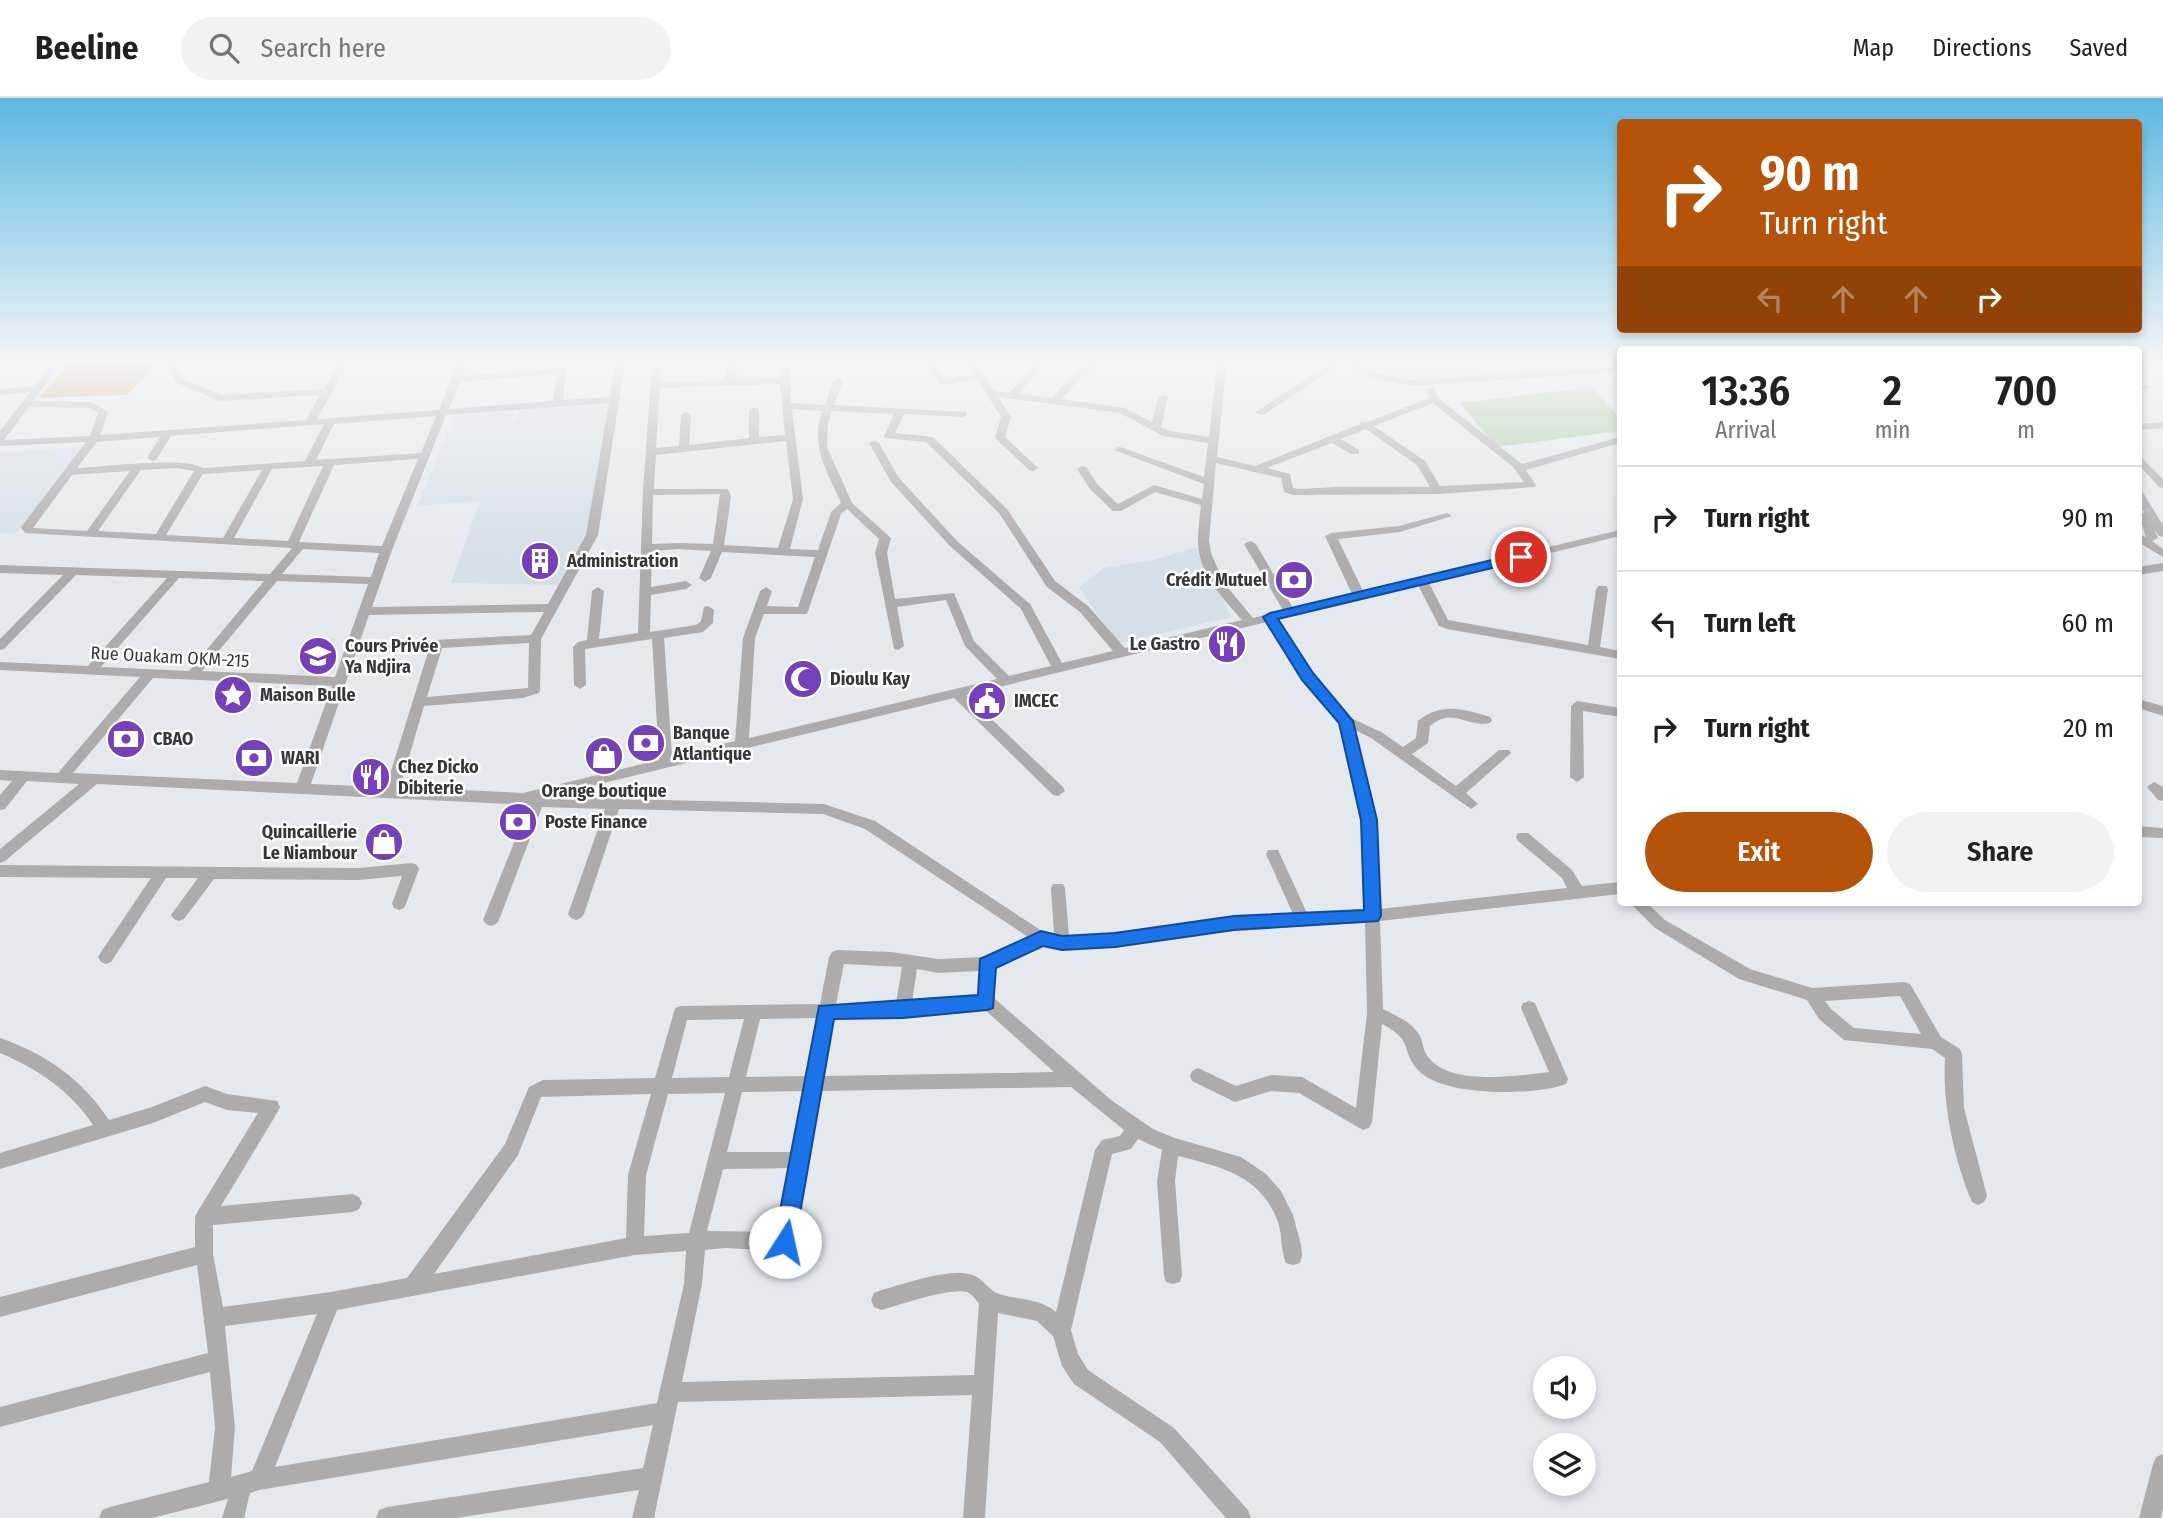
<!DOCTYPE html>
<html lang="en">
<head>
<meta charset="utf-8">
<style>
	:root { --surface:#fff; --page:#f2f2f2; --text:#202124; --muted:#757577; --line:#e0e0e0; --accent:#b45309 }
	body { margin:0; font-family:"Fira Sans Condensed",sans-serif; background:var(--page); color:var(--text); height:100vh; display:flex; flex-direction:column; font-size:26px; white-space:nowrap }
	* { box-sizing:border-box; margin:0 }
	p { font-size:23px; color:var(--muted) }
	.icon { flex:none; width:38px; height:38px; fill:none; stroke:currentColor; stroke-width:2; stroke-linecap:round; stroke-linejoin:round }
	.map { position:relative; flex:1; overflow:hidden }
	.sheet { position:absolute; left:1617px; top:248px; width:525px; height:560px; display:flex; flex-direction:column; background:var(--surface); border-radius:7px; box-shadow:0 4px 10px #0003 }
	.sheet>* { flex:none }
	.top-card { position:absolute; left:1617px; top:21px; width:525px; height:214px; border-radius:7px; box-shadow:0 4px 10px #0003; background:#b45309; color:#fff; overflow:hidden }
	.buttons { position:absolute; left:1533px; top:1258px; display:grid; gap:14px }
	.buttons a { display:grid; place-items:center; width:63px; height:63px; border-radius:50%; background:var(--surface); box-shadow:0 4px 10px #0003; font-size:35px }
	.pin { position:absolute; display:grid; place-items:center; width:60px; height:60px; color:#fff; margin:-30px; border:4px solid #fff; border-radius:50%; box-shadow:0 2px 7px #0007 }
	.me { position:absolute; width:77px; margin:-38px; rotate:10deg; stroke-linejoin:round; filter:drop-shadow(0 0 5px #0008) }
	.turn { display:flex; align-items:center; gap:24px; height:147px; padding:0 28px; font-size:32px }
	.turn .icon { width:91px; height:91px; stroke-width:2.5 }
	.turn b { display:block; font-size:49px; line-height:60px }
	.lanes { display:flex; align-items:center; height:66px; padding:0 28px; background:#0003; justify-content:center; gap:35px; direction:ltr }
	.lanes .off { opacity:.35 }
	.eta { display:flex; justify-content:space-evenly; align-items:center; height:119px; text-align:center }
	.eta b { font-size:42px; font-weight:600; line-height:49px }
	.cta { display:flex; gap:14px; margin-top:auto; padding:14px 28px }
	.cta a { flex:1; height:80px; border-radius:42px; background:var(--accent); color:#fff; font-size:28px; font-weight:600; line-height:80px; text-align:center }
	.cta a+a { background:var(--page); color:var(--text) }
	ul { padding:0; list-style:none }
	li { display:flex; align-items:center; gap:21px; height:105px; padding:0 28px; border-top:2px solid var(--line) }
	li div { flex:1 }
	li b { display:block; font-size:26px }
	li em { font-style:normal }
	header { display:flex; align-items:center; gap:42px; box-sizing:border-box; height:98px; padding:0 35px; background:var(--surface); border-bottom:2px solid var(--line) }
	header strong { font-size:33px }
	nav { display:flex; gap:38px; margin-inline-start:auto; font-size:24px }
	.search { width:490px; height:63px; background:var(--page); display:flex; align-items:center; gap:18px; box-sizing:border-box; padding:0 24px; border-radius:38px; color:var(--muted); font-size:26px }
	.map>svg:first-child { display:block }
</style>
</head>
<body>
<header>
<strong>Beeline</strong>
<div class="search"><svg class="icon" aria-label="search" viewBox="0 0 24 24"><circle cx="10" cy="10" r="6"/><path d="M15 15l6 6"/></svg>Search here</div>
<nav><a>Map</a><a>Directions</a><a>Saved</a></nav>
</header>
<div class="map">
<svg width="2163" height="1420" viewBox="0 0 2163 1420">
	<rect width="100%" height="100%" fill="#e5e9ed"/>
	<!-- built -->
	<path fill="#d5dfe8" d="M1359,264H1620V266L1420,281L1392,277Z
		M609,305L587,439L557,487L451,485L480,403L417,408L455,317L516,312L510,323L495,325L513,324L520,312Z
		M83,349L15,436L0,435V354Z
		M1197,449L1231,519L1117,546L1079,489L1104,470L1153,462Z
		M336,540L321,575L297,576L301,568L311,567L313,563H306L310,554L325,552L330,541Z"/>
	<!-- green -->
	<path fill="#a8cc9c" d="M1591,289L1620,320V333L1496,349L1460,305Z"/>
	<!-- building -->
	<path fill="#dd9c50" d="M66,264H159L127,297L38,300L61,275Z
		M559,455L553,470L523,471L529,456Z"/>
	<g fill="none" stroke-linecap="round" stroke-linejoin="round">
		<!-- minor -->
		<path fill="#aeabac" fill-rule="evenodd" d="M0,264H9L0,268Z
			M53,264H63L33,303L92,304L108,314L100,337L306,322L320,297L220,303L176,285L168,270L171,264H181L178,270L183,281L221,297L324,291L339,264H349L317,321L439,312L458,264H468L462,278L558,270L559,264H567L563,302L610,299L615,264H625L619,299L621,301L619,303L598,437L541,541L540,592L539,595L523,600L424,608L400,689L523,695L659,662L652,541L585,551L586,587L580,591L574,587L573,549L578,544L587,542L592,493L598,489L604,493L599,541L638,535L643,394L652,264H662L660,284L725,282L728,264H738L735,282L780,280V264H790L791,305L825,307L833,283L838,280L843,283L834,307L966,314V318L962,319L904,316L895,335L933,339L1007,411L1055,483L1088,508L1125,550L1242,522C1222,500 1197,473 1198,441C1198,430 1200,418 1201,407L1155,394L1121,413H1113L1090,391L1077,371L1082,368L1086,369L1098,387L1118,406L1154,387L1202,401L1204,386L1114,352L1119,349L1123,350L1204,379L1208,345L1163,338L1120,315L998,299L1011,319L1005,339L1038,370L1033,373L1029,372L995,340L1001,319L977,281L940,287L923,264H933L945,282L974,276L966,264H976L994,293L1009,295L1037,264H1047L1018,296L1052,300C1065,286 1080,264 1100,264V268L1080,280L1062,301L1125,310L1152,324L1158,299L1166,297L1168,299L1161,329L1170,333L1209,339L1217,264H1227L1217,359L1255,368L1360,326L1361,324H1368L1429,300L1426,292L1431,289L1434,290L1438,300L1522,366L1620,339V345L1526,372L1536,387L1535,389L1438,396L1293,397L1284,394L1281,380L1216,365L1209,443L1211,455L1224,485L1253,520L1283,512L1244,446L1250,443L1256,446L1293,510L1352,496L1325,438L1331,435L1399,428L1447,415L1452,418L1400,434L1338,441L1363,493L1620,432V438L1429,485L1448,522L1588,547L1596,491L1598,488H1606L1608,491L1600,549L1620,553V561L1447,531L1439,528L1418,487L1278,521L1311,576L1351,620L1381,634L1403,649L1416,640L1418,623C1442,604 1463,611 1490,619L1492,622L1490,625C1466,630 1454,608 1430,628L1428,645L1412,656L1456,688L1499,652H1509L1511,655L1466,695L1478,706L1471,711L1371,640L1355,632L1378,742L1380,811L1567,790L1562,780L1518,743L1516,739L1518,735H1528L1572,772L1582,788L1620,784V796L1380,823L1383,911C1398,919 1413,924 1421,940C1423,947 1424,955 1429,960C1451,988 1517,978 1549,974L1521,910L1523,905L1529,903L1535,905L1537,910L1568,981L1566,986C1534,998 1442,999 1418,972C1400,952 1415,943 1382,926L1372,1024L1369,1030L1363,1032L1299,995L1271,993L1235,1004L1192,983L1190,978L1192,973L1198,970L1236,988L1271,977L1302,979L1356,1010L1367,915L1365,825L1234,831L1115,848L1062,851L1042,847L995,870V901L1111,1002L1153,1031L1175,1040L1241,1059L1266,1076L1281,1093L1293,1117L1301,1147L1302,1158L1300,1165L1293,1167L1286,1165C1281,1153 1282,1139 1279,1127C1263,1078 1222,1069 1178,1058L1175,1083L1182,1177L1180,1184L1173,1186L1166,1184L1164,1177L1157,1083L1162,1052L1138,1041L1131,1051L1112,1056L1071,1232L1078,1256L1088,1272L1174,1330L1248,1412L1251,1420H1226L1160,1344L1074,1286L1062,1268L1053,1238L1037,1223L998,1215L985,1420H963L972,1297L678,1304L654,1420H632L639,1392L456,1420H376L379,1412L387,1409L643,1370L653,1327L259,1392L250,1395L244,1420H222L228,1401L152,1420H99L102,1412L110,1409L209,1384L215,1330L210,1274L0,1329V1309L208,1255L197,1167L0,1219V1199L195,1149V1119L198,1113L258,1015L227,1012L205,1004L153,1025L0,1071V1055L93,1027C70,992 37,971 0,955V940C46,956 82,981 109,1022L152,1009L205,988L227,996L277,1003L280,1009L277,1015L221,1108L353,1096L359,1099L362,1105L359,1111L353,1114L213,1127V1156L223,1209L331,1194L407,1180L505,1046L529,989L543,982L655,980L675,910L681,908L820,906L829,859L832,854L837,852L891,854L938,861L985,859L1028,839L865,731L823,716L619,711L584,816L581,820L576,822L571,820L568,816L605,711L542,709L499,822L496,826L491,828L486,826L483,822L529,707L97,686L5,763L0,765V751L79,686L27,683L5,711L0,712V697L12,683L0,682V672L58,675L140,579L0,572V564L88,568L167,480L76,477L4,551L0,552V541L63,477L0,475V467L270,476L292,450L25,435L21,429L86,344L0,348V333L30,294L0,297V291L35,288ZM557,276L553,303L449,311L460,284ZM780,286L785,337L759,339V312L754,309L749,312V340L689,347L691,317L686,314L681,317L679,348L656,350L660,290ZM609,305L586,437L548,506L372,509L392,452L446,317ZM1433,305L1513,369L1524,384L1440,388L1425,363L1374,328ZM29,309L90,310L98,315L90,338L4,342ZM792,311L822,313C810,348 827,373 841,405L831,414L818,452L790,451L803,401ZM832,313L894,316L884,338L885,340L926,344L999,415L1047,489L1080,514L1113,553L1062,565L1030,506L958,444L899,380L879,345L874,342L869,345L891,384L950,448L1021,511L1051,568L1009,578L974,543L954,495L895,501L887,455L891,440L852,405L827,349L828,325ZM436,318L421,355L316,362L334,326ZM324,326L305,363L203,370C189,358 100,369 77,370L97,344L160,339L147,360L152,363L156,362L171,338ZM1366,331L1417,367L1430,389H1336L1299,391L1293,390L1290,376L1267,370L1332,345L1351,356H1359V352L1341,341ZM786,343L793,401L778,450L724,447L731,399L728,391H654L656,357ZM418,361L382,448L299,444L334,367ZM323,368L288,443L234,440L272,371ZM177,370L194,373L156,436L98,433L141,372ZM262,372L223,440L166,437L203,376ZM130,373L87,433L33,430L72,377ZM720,396L713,446L678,445L652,446L653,397ZM847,411L879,441L875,455L894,551L898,552L904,548L897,509L946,502L965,548L997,581L749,640L755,540L764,516H807L841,416ZM303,451L379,455L371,479L282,476ZM678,451L711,453L699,480L705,484L711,480L722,454L815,459L798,509L767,508L772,493L766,489L760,493L743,540L735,643L672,658L664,540L703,534L713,525L714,512L708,508L704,509L701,523L696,527L650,534L651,497L686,491L692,487L686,483L651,489L652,453ZM179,480L264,483L189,573L101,569ZM277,483L368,486L335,579L202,573ZM544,514L531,537L359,546L369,517ZM1267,524L1303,582L1340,624L1364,742L1365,812L1307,815L1278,752H1268L1266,756L1293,816C1217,820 1144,834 1069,838L1065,790L1063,786H1053L1051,790L1054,837L1045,835L875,723L824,706L546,699L954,600L1053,697L1058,698L1065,693L1063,689L966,597ZM529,545L528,590L427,599L442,550ZM429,551L386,689L311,686L356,555ZM153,580L332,588L297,685L73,675ZM844,866L902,869L896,905L836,906ZM917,871L938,875L979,873V898L912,904ZM984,911L1054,974L824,978L834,920L903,919ZM818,920L807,978L746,979L760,921ZM744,921L729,979L672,980L687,922ZM1071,989L1124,1032L1120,1038L1102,1042L1095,1052L1056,1214C1040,1200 1018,1202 999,1196C989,1193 984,1181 973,1177C949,1169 905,1186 881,1192L874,1195L871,1202L874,1209L881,1212C899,1207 950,1189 967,1194C972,1196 976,1202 979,1206L974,1277L682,1284L702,1186L705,1152L725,1150L785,1153L792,1151L821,993ZM804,993L793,1054H727L742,994ZM725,995L689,1135L644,1138L646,1077L668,996ZM651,996L628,1077L626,1140L434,1176L518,1057L541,999ZM790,1070L778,1134L707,1133L723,1071ZM686,1153L684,1186L657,1305L275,1369L337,1212L635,1157ZM317,1216L252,1373L231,1379L235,1330L225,1228Z
			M1332,264H1344L1263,317L1254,315Z
			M1345,264H1357L1379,276L1411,282L1620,268V274L1411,288L1373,280Z
			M2138,286L2151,289L2138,292Z
			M2163,324V330L2138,332V326Z
			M2138,356L2163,381V390L2159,389L2138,366Z
			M2138,392L2142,393L2163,427V439L2159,438L2154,431L2158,440L2152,443L2163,451V459L2138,444V436L2146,439L2139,417L2144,414L2138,405Z
			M2163,465V473L2138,477V469Z
			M2138,601L2163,608V618L2138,610Z
			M1577,603L1620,610V619L1583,613L1584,679L1577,684L1570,679L1571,608Z
			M2154,684L2163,689V703L2158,702L2147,689Z
			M2138,728L2163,730V740L2138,739Z
			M412,765L417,767L419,771L406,806L404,810L399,812L394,810L392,806L402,778L358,782L214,781L184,821L179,823L174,821L171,817L198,780H166L111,864L106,866L101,864L98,859L101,854L151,780L0,779V767L358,770Z
			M1630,805H1647L1665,822L1750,871L1812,890L1904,884L1910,886L1941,939L1960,951L1962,956L1964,1010L1987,1098L1984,1104L1978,1107L1972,1104C1954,1062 1942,1005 1945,960L1932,951L1844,942L1819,921L1807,902L1739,881L1655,830ZM1900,898L1921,936L1854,930L1831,911L1825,903Z
			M2163,1356V1410L2161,1420H2139L2153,1366L2156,1359Z"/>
	</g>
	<!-- sky -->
	<linearGradient id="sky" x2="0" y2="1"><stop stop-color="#5cb8e1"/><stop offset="0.57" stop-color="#f3f5f7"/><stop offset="1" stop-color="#f3f5f7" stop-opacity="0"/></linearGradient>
	<rect width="2163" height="463" fill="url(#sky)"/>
	<!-- route -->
	<path fill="#1a73e8" stroke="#114b97" stroke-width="2" d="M1521,455L1526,456V462L1278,521L1313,575L1353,623L1377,722L1381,818L1378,823L1234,832L1115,849L1062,852L1043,848L996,870L993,910L987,912L903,920L834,921L795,1144L792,1152L785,1155L777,1152L774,1144L819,908L978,897L980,861L1041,833L1062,838L1115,835L1234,818L1364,812L1361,722L1339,625L1302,582L1263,519L1270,515Z"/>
	<!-- icons -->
	<defs>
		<g id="building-disc" transform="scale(2.0125)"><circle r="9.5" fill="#7441b8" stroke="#fff"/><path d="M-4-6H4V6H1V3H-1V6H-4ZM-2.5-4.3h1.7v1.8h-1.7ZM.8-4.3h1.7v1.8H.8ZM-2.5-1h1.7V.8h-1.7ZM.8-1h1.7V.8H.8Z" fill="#fff"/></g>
		<g id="bank-disc" transform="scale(2.0125)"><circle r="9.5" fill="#7441b8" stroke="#fff"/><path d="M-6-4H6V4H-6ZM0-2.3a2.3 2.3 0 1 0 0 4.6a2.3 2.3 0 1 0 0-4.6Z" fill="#fff"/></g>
		<g id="restaurant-disc" transform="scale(2.0125)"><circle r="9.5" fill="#7441b8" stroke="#fff"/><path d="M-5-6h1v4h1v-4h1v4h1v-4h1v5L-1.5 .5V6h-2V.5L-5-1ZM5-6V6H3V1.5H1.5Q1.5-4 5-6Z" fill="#fff"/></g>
		<g id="school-disc" transform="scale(2.0125)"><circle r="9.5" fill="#7441b8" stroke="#fff"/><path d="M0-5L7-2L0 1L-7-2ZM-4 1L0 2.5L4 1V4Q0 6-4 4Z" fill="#fff"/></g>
		<g id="mosque-disc" transform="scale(2.0125)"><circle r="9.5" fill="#7441b8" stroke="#fff"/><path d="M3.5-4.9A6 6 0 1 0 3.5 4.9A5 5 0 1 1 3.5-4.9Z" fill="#fff"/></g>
		<g id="sight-disc" transform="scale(2.0125)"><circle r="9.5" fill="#7441b8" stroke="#fff"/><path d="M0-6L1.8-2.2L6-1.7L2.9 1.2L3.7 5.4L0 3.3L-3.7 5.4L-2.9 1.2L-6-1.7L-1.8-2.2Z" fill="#fff"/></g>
		<g id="civic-disc" transform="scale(2.0125)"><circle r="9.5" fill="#7441b8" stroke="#fff"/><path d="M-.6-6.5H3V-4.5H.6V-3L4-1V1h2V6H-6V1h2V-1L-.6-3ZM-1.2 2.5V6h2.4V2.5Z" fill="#fff"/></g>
		<g id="shop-disc" transform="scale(2.0125)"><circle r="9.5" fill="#7441b8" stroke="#fff"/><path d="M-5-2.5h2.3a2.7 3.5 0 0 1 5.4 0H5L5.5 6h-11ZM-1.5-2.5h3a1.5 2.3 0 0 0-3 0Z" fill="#fff"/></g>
	</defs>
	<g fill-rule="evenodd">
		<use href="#building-disc" x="540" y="463"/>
		<use href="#bank-disc" x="1294" y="482"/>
		<use href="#restaurant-disc" x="1227" y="546"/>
		<use href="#school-disc" x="318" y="558"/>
		<use href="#mosque-disc" x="803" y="581"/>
		<use href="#sight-disc" x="233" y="597"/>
		<use href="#civic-disc" x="987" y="603"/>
		<use href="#bank-disc" x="126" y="641"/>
		<use href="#bank-disc" x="646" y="645"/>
		<use href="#shop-disc" x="604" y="658"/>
		<use href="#bank-disc" x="254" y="660"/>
		<use href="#restaurant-disc" x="371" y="679"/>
		<use href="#bank-disc" x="518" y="724"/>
		<use href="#shop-disc" x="384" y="744"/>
	</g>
	<g text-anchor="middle" stroke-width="5" stroke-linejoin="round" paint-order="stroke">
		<!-- poi labels -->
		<g font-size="18" font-weight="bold" fill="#353738" stroke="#fff" text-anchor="start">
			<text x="567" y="469">Administration</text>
			<text x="1267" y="488" text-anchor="end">Crédit Mutuel</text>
			<text x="1200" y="552" text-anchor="end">Le Gastro</text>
			<text x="345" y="554">Cours Privée<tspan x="345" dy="21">Ya Ndjira</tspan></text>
			<text x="830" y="587">Dioulu Kay</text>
			<text x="260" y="603">Maison Bulle</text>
			<text x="1014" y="609">IMCEC</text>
			<text x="673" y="641">Banque<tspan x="673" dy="21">Atlantique</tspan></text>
			<text x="153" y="647">CBAO</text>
			<text x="281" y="666">WARI</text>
			<text x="398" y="675">Chez Dicko<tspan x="398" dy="21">Dibiterie</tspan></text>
			<text x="604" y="699" text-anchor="middle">Orange boutique</text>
			<text x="545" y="730">Poste Finance</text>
			<text x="357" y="740" text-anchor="end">Quincaillerie<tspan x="357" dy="21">Le Niambour</tspan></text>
		</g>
		<!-- street labels -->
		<g font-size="18" fill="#353738" stroke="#fff">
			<text transform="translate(170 559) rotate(3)" y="6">Rue Ouakam OKM-215</text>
		</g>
	</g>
</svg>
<div class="buttons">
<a><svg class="icon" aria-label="sound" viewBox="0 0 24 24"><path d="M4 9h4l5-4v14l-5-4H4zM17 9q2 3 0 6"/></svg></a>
<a><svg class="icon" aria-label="layers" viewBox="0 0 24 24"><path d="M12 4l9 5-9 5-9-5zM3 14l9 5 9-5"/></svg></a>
</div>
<div class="pin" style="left:1521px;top:459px;background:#d93025"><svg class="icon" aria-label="arrive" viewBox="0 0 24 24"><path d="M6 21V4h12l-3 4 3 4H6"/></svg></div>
<svg class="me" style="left:785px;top:1144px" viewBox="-20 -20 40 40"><circle r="19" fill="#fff"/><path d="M0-13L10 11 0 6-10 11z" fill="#1a73e8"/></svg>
<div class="top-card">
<div class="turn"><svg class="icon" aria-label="right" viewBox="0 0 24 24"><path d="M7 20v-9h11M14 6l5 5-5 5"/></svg><div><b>90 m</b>Turn right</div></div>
<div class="lanes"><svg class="icon off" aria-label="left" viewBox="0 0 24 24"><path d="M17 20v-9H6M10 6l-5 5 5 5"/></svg><svg class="icon off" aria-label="ahead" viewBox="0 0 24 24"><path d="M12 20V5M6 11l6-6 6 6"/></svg><svg class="icon off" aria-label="ahead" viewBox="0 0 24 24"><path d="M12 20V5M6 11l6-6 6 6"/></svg><svg class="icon" aria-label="right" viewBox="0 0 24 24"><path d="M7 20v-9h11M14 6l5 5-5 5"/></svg></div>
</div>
<section class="sheet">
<div class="eta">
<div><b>13:36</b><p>Arrival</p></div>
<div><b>2</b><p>min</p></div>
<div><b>700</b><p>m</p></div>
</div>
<ul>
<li><svg class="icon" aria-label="right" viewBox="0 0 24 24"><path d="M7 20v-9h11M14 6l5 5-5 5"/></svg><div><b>Turn right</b></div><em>90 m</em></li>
<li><svg class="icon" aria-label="left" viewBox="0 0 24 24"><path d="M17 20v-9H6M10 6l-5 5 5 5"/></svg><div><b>Turn left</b></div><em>60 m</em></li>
<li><svg class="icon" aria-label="right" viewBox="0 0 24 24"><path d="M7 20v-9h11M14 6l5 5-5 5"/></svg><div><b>Turn right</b></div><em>20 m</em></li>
</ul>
<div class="cta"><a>Exit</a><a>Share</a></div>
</section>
</div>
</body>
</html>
